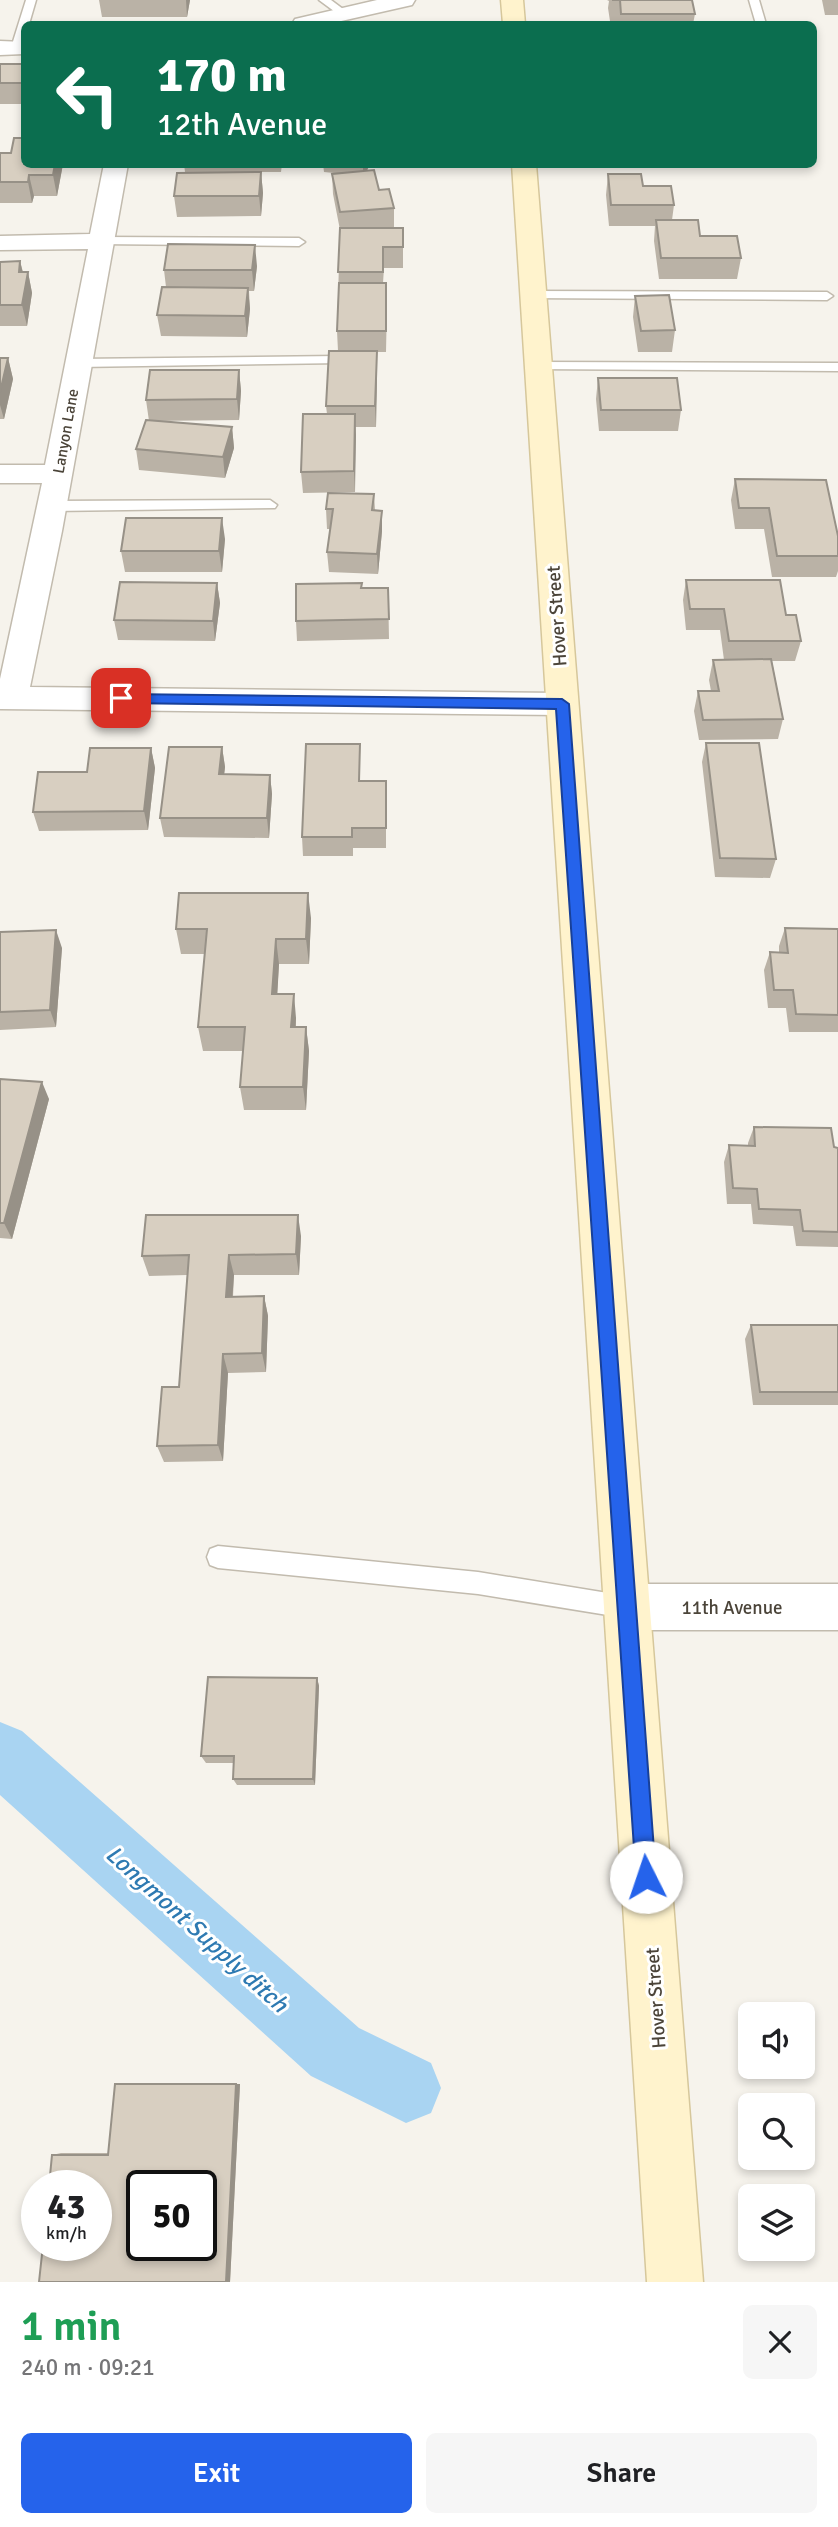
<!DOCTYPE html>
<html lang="en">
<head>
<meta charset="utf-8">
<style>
	:root { --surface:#fff; --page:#f6f6f6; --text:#202124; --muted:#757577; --accent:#2563eb }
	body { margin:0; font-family:Signika,sans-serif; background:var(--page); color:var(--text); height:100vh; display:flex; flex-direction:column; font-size:26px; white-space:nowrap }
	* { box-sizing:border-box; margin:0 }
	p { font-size:23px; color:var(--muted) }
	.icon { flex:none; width:38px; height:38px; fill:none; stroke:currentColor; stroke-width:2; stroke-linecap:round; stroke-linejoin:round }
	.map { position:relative; height:2282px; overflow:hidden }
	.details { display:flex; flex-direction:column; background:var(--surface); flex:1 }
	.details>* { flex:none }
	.top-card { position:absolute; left:21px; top:21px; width:796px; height:147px; border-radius:10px; box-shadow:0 4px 10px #0003; background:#0b6e4f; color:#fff; overflow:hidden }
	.controls { position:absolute; left:738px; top:2002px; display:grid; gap:14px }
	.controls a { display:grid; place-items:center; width:77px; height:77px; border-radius:10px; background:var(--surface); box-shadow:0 4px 10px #0003; font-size:35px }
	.speed { position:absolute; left:21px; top:2170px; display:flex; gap:14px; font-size:35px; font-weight:700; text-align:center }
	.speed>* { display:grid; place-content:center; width:91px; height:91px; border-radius:50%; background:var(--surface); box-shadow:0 4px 10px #0003; line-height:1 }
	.speed small { font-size:18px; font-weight:400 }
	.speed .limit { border:4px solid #111; border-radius:10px; background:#fff; color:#111 }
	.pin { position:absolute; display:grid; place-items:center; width:60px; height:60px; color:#fff; margin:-30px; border-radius:14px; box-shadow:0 4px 10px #0006 }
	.me { position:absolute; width:77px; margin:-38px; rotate:356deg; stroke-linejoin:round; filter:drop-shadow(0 0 5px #0008) }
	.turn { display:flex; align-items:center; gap:24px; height:147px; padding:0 21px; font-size:32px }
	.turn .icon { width:91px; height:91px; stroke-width:2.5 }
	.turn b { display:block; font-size:49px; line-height:60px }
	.round { display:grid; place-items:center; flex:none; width:74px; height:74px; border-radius:10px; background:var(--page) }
	.headline { display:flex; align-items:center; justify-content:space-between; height:119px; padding:0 21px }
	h1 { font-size:42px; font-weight:600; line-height:52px; color:#1e9e55 }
	.action { display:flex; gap:14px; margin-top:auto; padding:14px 21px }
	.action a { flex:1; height:80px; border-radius:10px; background:var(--accent); color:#fff; font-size:28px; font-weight:600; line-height:80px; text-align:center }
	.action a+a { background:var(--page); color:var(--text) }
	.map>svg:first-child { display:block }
</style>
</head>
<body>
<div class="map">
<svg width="838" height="2282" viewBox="0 0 838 2282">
	<rect width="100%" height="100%" fill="#f6f3ec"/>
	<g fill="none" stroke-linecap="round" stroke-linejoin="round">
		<!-- canal -->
		<path fill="#a9d4f2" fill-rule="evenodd" d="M0,1722L22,1731L359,2028L431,2063L441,2088L431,2113L406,2123L311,2076L0,1795Z"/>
		<!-- service casing -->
		<g stroke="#c2bbae" stroke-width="3">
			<path id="service" d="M26,0H36L29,24H24L23,48L17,51L11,48Z
				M319,0H331L351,15L342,17Z
				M749,0H759L766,24H756Z
				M100,237L299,238L305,242L299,246L96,244L94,241Z
				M533,291L827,292L833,296L827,300L528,298V292Z
				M338,356L343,357V363L78,367L71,363L78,359Z
				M538,362L838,363V371L533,369V363Z
				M270,500L277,505L275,508L52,511L45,506L52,501Z
				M218,1546L478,1572L626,1596L634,1599L637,1607L634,1615L626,1618L478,1594L218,1568L210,1565L207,1557L210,1549Z"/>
		</g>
		<!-- minor casing -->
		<g stroke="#c2bbae" stroke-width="3">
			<path id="minor" d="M104,164H128L62,531L30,687L562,693L573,696L578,704L573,712L562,715L0,709V679L42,483H0V465H45L88,249L0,250V236L90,234Z"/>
		</g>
		<!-- tertiary casing -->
		<g stroke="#c2bbae" stroke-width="3">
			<path id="tertiary" d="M377,0H415L412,5L328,24H292L295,19Z
				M0,41L24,42V54L0,55Z
				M626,1584H838V1630H626L610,1623L603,1607L610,1591Z"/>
		</g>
		<!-- secondary casing -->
		<g stroke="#d6c79b" stroke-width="3">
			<path id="secondary" d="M501,0H523L525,24H503Z
				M512,164H536L703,2282H647Z"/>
		</g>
		<!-- service -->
		<use href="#service" fill="#fff" fill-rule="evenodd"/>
		<!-- minor -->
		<use href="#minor" fill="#fff" fill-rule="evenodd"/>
		<!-- tertiary -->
		<use href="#tertiary" fill="#fff" fill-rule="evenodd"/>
		<!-- secondary -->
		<use href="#secondary" fill="#fff3cd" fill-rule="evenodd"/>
	</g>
	<!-- wall -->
	<path fill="#bab2a6" d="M99,0H190L187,17H102Z
		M607,0H692L695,14L693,24H618V21H610L608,8L609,1Z
		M822,0H838V15H825Z
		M0,64H24V104H0Z
		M0,153L24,164H63L57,196H34L32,203H0Z
		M184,164H282L281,172H261L263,193L261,216L177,217L174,196L236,172H185Z
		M323,164H370L367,171L379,190L394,208V228H403V268H384L383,283L387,304L386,352H377L376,427H355V492L303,493L301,472L327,414L326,406L338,351L337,331L340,230L333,194L332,174L334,173L324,172Z
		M608,174L643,186L674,205L672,220L741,258L737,279H659L654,241L655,226H609L606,195Z
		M20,261L23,272H28L32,293L27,326H0V262Z
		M257,266L254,291H249L250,309L247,337L161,336L157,315L166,287L164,270Z
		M635,296L675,330L672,352H638L633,317Z
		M0,358H8L13,379L4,419H0Z
		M239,370L241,391L239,420L152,421L232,427L234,448L225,478L139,470L136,449L149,421L146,400Z
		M598,378L681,410L678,431H599L596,399Z
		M735,479L838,536V571L836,577H772L764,529H735L731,500Z
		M374,494L375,510L382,531L378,574L329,572L327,552L330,529H327L326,509Z
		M225,539L222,572H125L121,551Z
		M686,580L786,615L801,641L795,661H772L783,719L778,739L699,740L694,711L698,691H711L709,680L713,660H724L720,630H686L683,600Z
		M217,583L220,603L215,641L118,640L114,620Z
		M362,588H388L389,639L297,641L296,621Z
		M706,743L776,859L770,878L715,877L702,762Z
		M360,744V781L386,800V848H353V856H303L302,837Z
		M222,747L225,767L224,774L270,775L272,794L269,838L164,837L160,818Z
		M151,748L155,768L148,830L39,831L33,812L87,772Z
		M311,918L309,964H279L277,994L296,1018V1027H306L309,1051L306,1110H244L240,1087L243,1051H203L198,1027L205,954H181L176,929Z
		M785,928L838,929V1032H789L786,1008H768L764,970L770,952H779V946Z
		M0,932L62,948L56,1027L0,1030Z
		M0,1079L49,1099L12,1239L0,1238Z
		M754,1127L838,1148V1247L796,1246L793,1226L753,1224L751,1204H727L724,1162L729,1145L748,1146V1143Z
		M301,1236L299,1275H234L233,1297L264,1296L268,1316L266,1372L228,1373L223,1461L164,1462L157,1446L179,1387L187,1275L149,1276L142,1256Z
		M751,1325H838V1405H753L745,1339Z
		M317,1678L319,1686L315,1785H237L233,1779L234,1763H206L201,1756Z
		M122,2084H240L230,2282H39L52,2155L61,2153H109Z"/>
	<!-- shaded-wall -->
	<path fill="#979187" d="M186,0H190L187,17Z
		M55,164H63L57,196L53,175Z
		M363,164H370L363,178Z
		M261,172L263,193L261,216L259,196Z
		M29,175L34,196L32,203L28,182Z
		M255,245L257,266L254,291L252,270Z
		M20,261L25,282L19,272Z
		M28,272L32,293L27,326L22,305Z
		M248,288L250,309L247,337L245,316Z
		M377,351V372L376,427L375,406Z
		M8,358L13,379L4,419L0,405V392Z
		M239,370L241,391L239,420L237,399Z
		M355,414L356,435L355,492L354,471Z
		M232,427L234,448L225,478L223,457Z
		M382,511V531L378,574L377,554Z
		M222,518L225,539L222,572L219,551Z
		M217,583L220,603L215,641L213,621Z
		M222,747L225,767L222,794L219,774Z
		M151,748L155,768L148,830L144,811Z
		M270,775L272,794L269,838L267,818Z
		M308,893L311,918L309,964L306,939Z
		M56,930L62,948L56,1027L50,1010Z
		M276,939L279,964L276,1018L272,994Z
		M294,994L296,1018L294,1051L291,1027Z
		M306,1027L309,1051L306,1110L303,1087Z
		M42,1082L49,1099L12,1239L4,1223Z
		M298,1215L301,1236L299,1275L296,1254Z
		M229,1255L234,1275L231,1316L226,1297Z
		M264,1296L268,1316L266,1372L262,1353Z
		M223,1354L228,1373L223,1461L218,1445Z
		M317,1678L319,1686L315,1785L313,1779Z
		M236,2084H240L230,2282H226Z"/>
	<!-- building -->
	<path fill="#d8cfc1" stroke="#979187" stroke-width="2" fill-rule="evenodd" d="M612,0H692L695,14H621L620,0Z
		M0,64H24V83H0Z
		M14,138H24V164H55L53,175H29L28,182H0V153H11Z
		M374,170L379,190L389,189L394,208L340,212L332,174Z
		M261,172L259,196H174L177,173Z
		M608,174H641L643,186H671L674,205H611Z
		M656,220H698L700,236H737L741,258H661Z
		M340,228H403V247H383V272H338Z
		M168,244L255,245L252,270H164Z
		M20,261L19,272H28L22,305H0V262Z
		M339,283H386V331H337Z
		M162,287L248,288L245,316L157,315Z
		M669,295L675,330L641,331L635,296Z
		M329,351H377L375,406H326Z
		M0,358H8L0,392Z
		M150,370H239L237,399L146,400Z
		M598,378H677L681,410H601Z
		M303,414H355L354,471L301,472Z
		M146,420L232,427L223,457L136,449Z
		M735,479L826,480L838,536V556H777L769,508H739Z
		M328,493L374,494L372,510L382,511L377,554L327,552L333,509H326Z
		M126,518H222L219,551H121Z
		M686,580H780L786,615H796L801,641H729L724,609H690Z
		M120,582L217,583L213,621L114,620Z
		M362,583L361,588H388L389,619L296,621V584Z
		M771,659L783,719L703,720L698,691H719L713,660Z
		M706,743H759L776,859L720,858Z
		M306,744H360L359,781H386V828H352V837H302Z
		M169,747H222L219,774L270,775L267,818H160Z
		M90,748H151L144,811L33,812L38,772H87Z
		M179,893H308L306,939H276L272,994H294L291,1027H306L303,1087H240L245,1027H198L207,929H176Z
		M785,928L838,929V1015L796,1014L793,990H774L770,952L788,953Z
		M56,930L50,1010L0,1012V932Z
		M0,1079L42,1082L4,1223H0Z
		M754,1127L831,1128L834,1147L838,1148V1232L803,1231L800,1210L759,1209L757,1189L733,1188L729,1145L755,1146Z
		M146,1215H298L296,1254L229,1255L226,1297L264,1296L262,1353L223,1354L218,1445L157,1446L162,1387H179L189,1255L142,1256Z
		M751,1325H838V1392H760Z
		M208,1677L317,1678L313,1779H233L234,1756H201Z
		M115,2084H236L226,2282H39L43,2245H96V2186H49L52,2155H108ZM142,2186H201V2245H142Z"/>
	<!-- route -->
	<path fill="#2563eb" stroke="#184099" stroke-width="2" d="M121,694L562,699L569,704L656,1877L653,1884L646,1887L639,1884L636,1877L556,709L121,703L114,698Z"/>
	<g text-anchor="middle" stroke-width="6" stroke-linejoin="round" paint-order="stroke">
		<!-- far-street labels -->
		<g font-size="16" fill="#4b4439" stroke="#fff">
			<text transform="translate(65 431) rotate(-80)" y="6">Lanyon Lane</text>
		</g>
		<!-- street labels -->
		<g font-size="19" fill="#4b4439" stroke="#fff">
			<text transform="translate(556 616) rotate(-94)" y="7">Hover Street</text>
			<text x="732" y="1614">11th Avenue</text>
			<text transform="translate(655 1998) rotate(-94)" y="7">Hover Street</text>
		</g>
		<!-- near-water labels -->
		<g font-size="24" font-style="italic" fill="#2e7ab2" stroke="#fff">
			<text transform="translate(197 1929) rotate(42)" y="8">Longmont Supply ditch</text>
		</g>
	</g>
</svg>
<div class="controls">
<a><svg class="icon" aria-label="sound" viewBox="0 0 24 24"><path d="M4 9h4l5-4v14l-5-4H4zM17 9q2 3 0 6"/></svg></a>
<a><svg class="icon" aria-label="search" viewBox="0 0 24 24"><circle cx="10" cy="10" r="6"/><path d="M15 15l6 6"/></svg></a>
<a><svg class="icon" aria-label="layers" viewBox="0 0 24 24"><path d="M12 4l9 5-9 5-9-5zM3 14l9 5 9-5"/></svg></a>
</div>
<div class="speed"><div>43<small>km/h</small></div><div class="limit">50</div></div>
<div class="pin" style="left:121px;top:698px;background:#d93025"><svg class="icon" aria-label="arrive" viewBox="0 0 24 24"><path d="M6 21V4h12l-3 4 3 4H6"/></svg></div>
<svg class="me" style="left:646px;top:1877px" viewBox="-20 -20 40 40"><circle r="19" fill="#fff"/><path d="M0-13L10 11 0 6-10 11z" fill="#2563eb"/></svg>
<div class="top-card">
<div class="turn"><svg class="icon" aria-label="left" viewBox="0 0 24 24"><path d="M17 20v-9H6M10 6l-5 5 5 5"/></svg><div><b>170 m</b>12th Avenue</div></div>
</div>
</div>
<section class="details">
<div class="headline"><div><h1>1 min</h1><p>240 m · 09:21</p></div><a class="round"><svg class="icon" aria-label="close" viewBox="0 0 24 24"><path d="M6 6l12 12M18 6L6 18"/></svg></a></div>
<div class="action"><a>Exit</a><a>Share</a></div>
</section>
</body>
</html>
